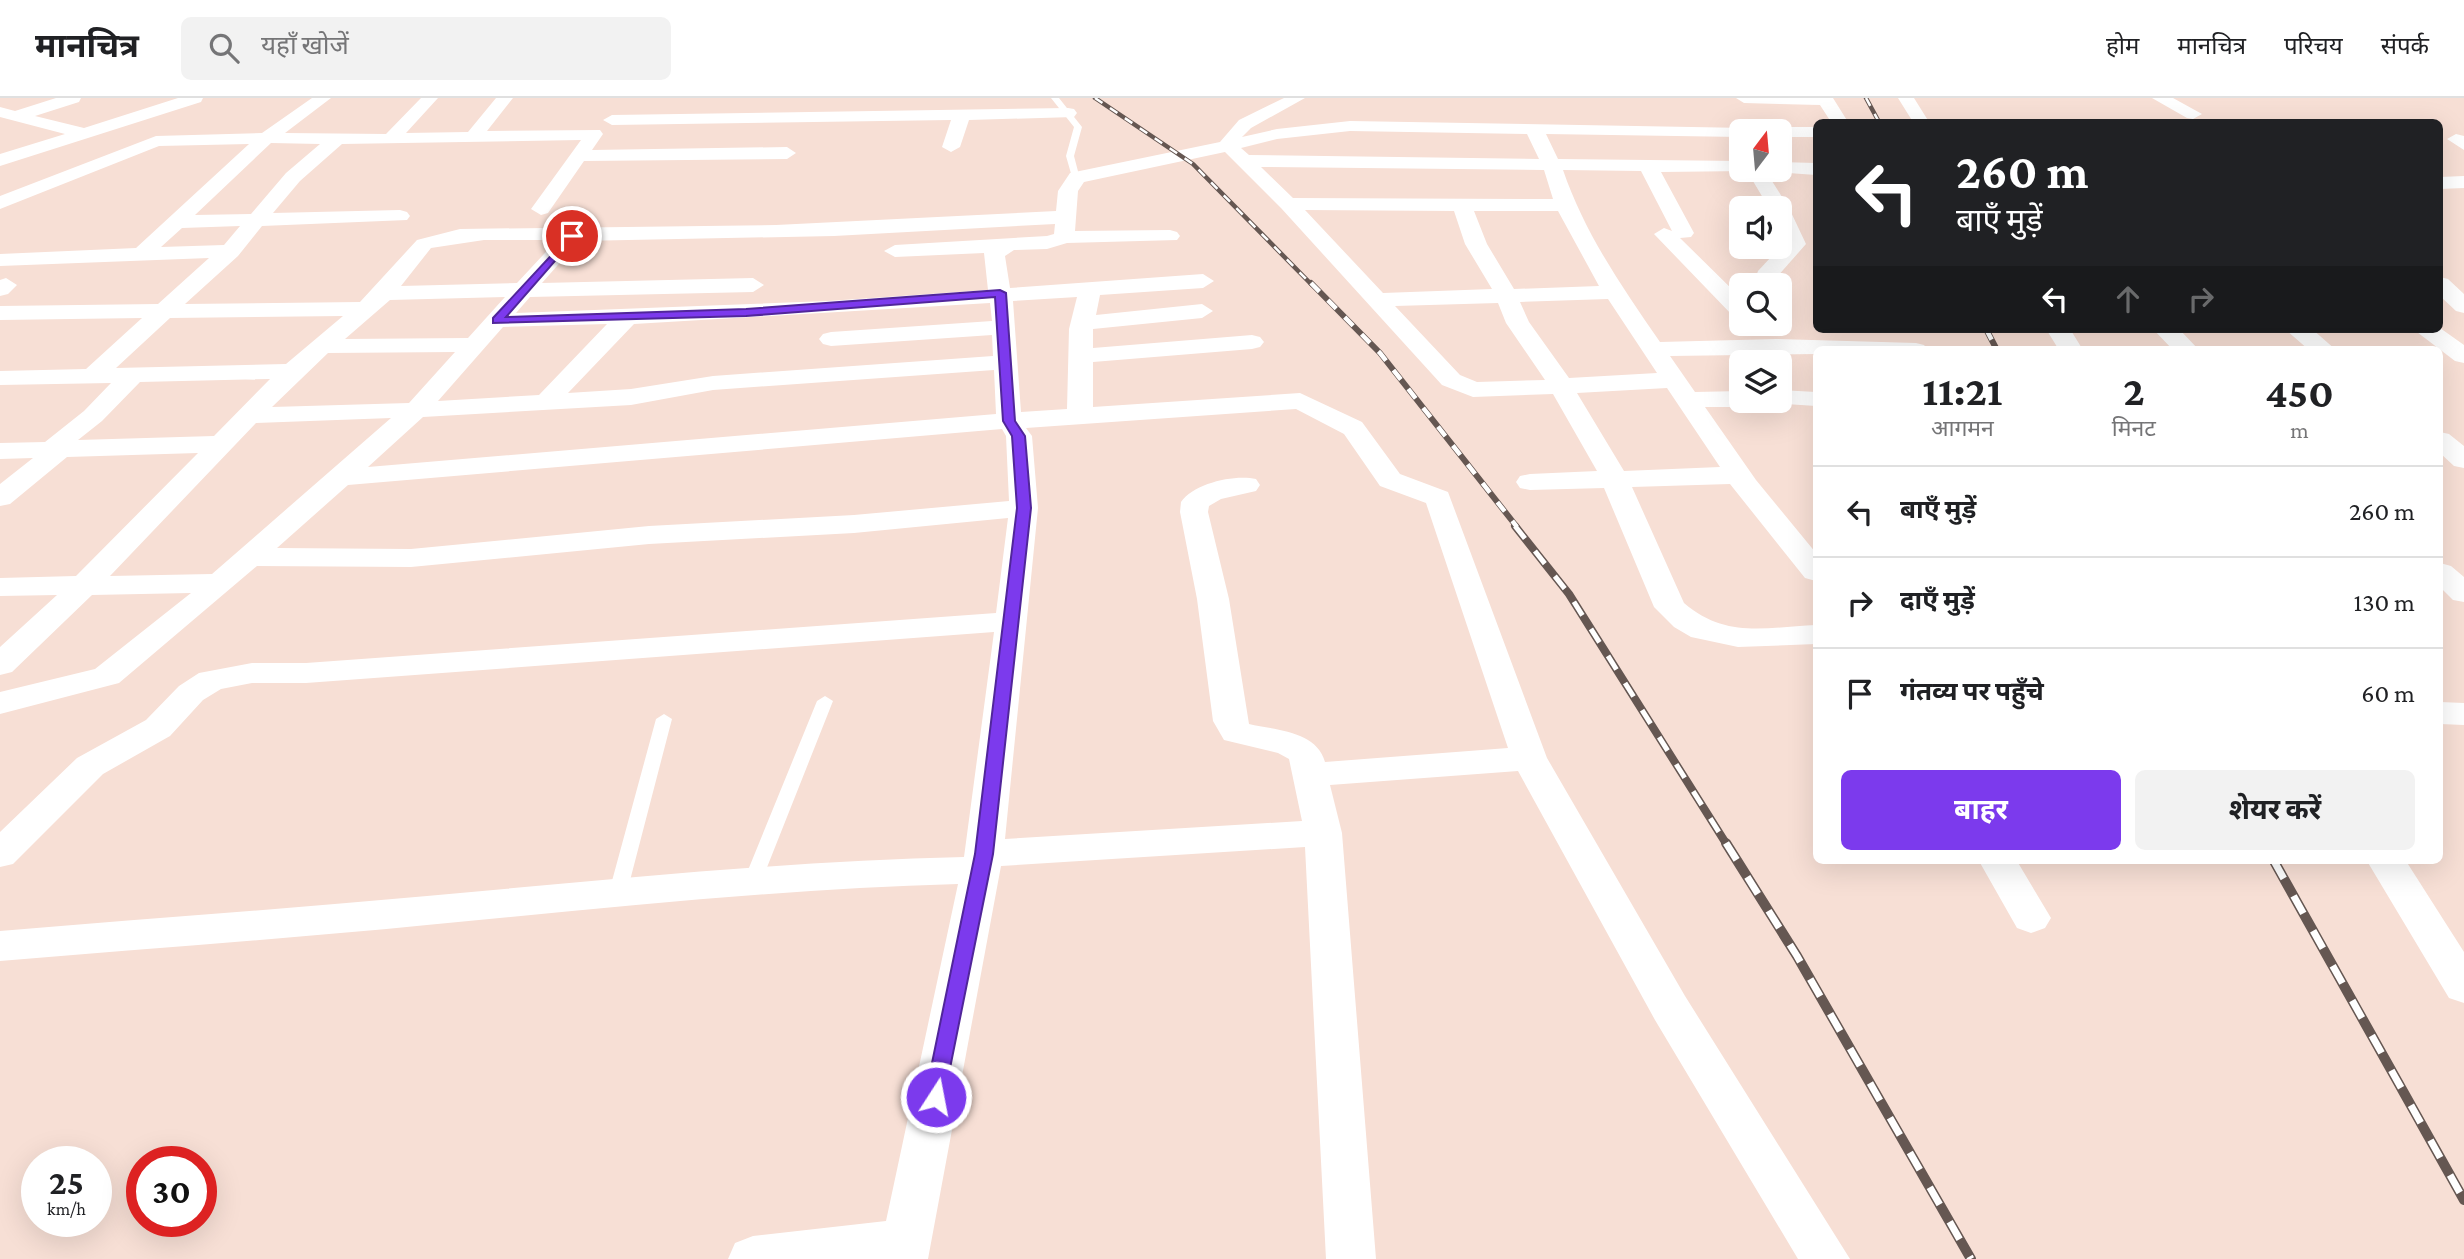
<!DOCTYPE html>
<html lang="hi">
<head>
<meta charset="utf-8">
<style>
	:root { --surface:#fff; --page:#f2f2f2; --text:#202124; --muted:#757577; --line:#e0e0e0; --accent:#7c3aed }
	body { margin:0; font-family:"Crimson Pro","Noto Sans Devanagari",serif; background:var(--page); color:var(--text); height:100vh; display:flex; flex-direction:column; font-size:26px; white-space:nowrap }
	* { box-sizing:border-box; margin:0 }
	p { font-size:23px; color:var(--muted) }
	.icon { flex:none; width:38px; height:38px; fill:none; stroke:currentColor; stroke-width:2; stroke-linecap:round; stroke-linejoin:round }
	.map { position:relative; flex:1; overflow:hidden }
	.panel { position:absolute; left:1813px; top:248px; width:630px; height:518px; display:flex; flex-direction:column; background:var(--surface); border-radius:10px; box-shadow:0 7px 28px #0002 }
	.panel>* { flex:none }
	.top-card { position:absolute; left:1813px; top:21px; width:630px; height:214px; border-radius:10px; box-shadow:0 7px 28px #0002; background:#202124; color:#fff; overflow:hidden }
	.needle { width:46px; rotate:16deg }
	.buttons { position:absolute; left:1729px; top:21px; display:grid; gap:14px }
	.buttons a { display:grid; place-items:center; width:63px; height:63px; border-radius:10px; background:var(--surface); box-shadow:0 7px 28px #0002; font-size:35px }
	.speed { position:absolute; left:21px; top:1048px; display:flex; gap:14px; font-size:35px; font-weight:700; text-align:center }
	.speed>* { display:grid; place-content:center; width:91px; height:91px; border-radius:50%; background:var(--surface); box-shadow:0 7px 28px #0002; line-height:1 }
	.speed small { font-size:18px; font-weight:400 }
	.speed .limit { border:10px solid #d22; background:#fff; color:#111 }
	.pin { position:absolute; display:grid; place-items:center; width:60px; height:60px; color:#fff; margin:-30px; border:4px solid #fff; border-radius:50%; box-shadow:0 2px 7px #0007 }
	.me { position:absolute; width:77px; margin:-38px; rotate:11deg; stroke-linejoin:round; filter:drop-shadow(0 0 5px #0008) }
	.turn { display:flex; align-items:center; gap:24px; height:147px; padding:0 28px; font-size:32px }
	.turn .icon { width:91px; height:91px; stroke-width:2.5 }
	.turn b { display:block; font-size:49px; line-height:60px }
	.lanes { display:flex; align-items:center; height:66px; padding:0 28px; background:#0003; justify-content:center; gap:35px; direction:ltr }
	.lanes .off { opacity:.35 }
	.eta { display:flex; justify-content:space-evenly; align-items:center; height:119px; text-align:center }
	.eta b { font-size:42px; font-weight:700; line-height:49px }
	.action { display:flex; gap:14px; margin-top:auto; padding:14px 28px }
	.action a { flex:1; height:80px; border-radius:10px; background:var(--accent); color:#fff; font-size:28px; font-weight:700; line-height:80px; text-align:center }
	.action a+a { background:var(--page); color:var(--text) }
	ul { padding:0; list-style:none }
	li { display:flex; align-items:center; gap:21px; height:91px; padding:0 28px; border-top:2px solid var(--line) }
	li div { flex:1 }
	li b { display:block; font-size:26px }
	li em { font-style:normal }
	header { display:flex; align-items:center; gap:42px; box-sizing:border-box; height:98px; padding:0 35px; background:var(--surface); border-bottom:2px solid var(--line) }
	header strong { font-size:33px }
	nav { display:flex; gap:38px; margin-inline-start:auto; font-size:24px }
	.search { width:490px; height:63px; background:var(--page); display:flex; align-items:center; gap:18px; box-sizing:border-box; padding:0 24px; border-radius:10px; color:var(--muted); font-size:26px }
	.map>svg:first-child { display:block }
</style>
</head>
<body>
<header>
<strong>मानचित्र</strong>
<div class="search"><svg class="icon" aria-label="search" viewBox="0 0 24 24"><circle cx="10" cy="10" r="6"/><path d="M15 15l6 6"/></svg>यहाँ खोजें</div>
<nav><a>होम</a><a>मानचित्र</a><a>परिचय</a><a>संपर्क</a></nav>
</header>
<div class="map">
<svg width="2464" height="1161" viewBox="0 0 2464 1161">
	<rect width="100%" height="100%" fill="#f7dfd5"/>
	<g fill="none" stroke-linecap="round" stroke-linejoin="round">
		<!-- service -->
		<path fill="#fff" fill-rule="evenodd" d="M1051,0H1059L1082,29L1074,58L1080,81L1072,79L1066,58L1074,29Z
			M825,598L833,603L762,782L760,787H746L744,782L817,603Z
			M664,616L672,621L627,794L625,799L618,801L611,799L609,794L656,621Z"/>
		<!-- minor -->
		<path fill="#fff" fill-rule="evenodd" d="M56,0H81L79,4L35,18L84,30L178,0H203L201,4L0,68V56L65,36L0,19V9L15,13Z
			M312,0H331L285,35L386,36L421,0H438L406,35L468,34L496,0H513L487,33L600,32L603,36L592,52L787,49L796,55L787,61L584,63L548,115L541,117L531,111L581,42L342,46L300,83L273,115L400,112L407,114L410,118L407,122L262,128L238,158L185,206L360,204L417,142L460,131L776,127L1056,113L1058,93L1070,75L1220,44L1239,22L1284,0H1305L1251,30L1242,39L1277,31L1350,23L1747,30L1749,33H1741V39L1546,36L1558,61L1741,63V72H1765L1789,110L1806,146L1777,179L1775,187H1753L1758,173L1784,145L1780,135V110H1769L1747,73L1661,74L1694,135L1691,139L1680,140L1741,200V220L1733,218L1654,136L1664,130L1672,133L1641,73L1563,72C1585,136 1622,189 1660,244L1776,241L1916,245L1924,247L1928,252H1816V256L1670,258L1695,294L1741,293V303H1752L1741,309H1705L1756,382L1816,455V483L1805,480L1730,386L1632,389L1684,505C1726,541 1766,529 1816,527V546L1738,549L1691,539L1674,529L1654,509L1604,390L1530,392L1520,390L1516,384L1520,378L1530,376L1597,373L1553,296L1473,299L1442,287L1281,110L1225,54L1084,84L1078,93L1075,133L1170,132L1177,134L1180,138L1177,142L1067,145L1047,151L1014,152L1005,158L1010,190L1203,176L1214,183L1203,190L1100,197L1096,217L1202,206L1213,213L1202,220L1093,231V250L1252,237L1260,239L1264,244L1260,249L1252,251L1093,264V309L1300,295L1362,324L1400,376L1448,394L1547,660L1685,898L1850,1161H1798L1655,922L1518,673L1330,687L1342,735L1376,1161H1326L1305,749L1001,768L928,1161H728L735,1145L753,1138L886,1123L958,786C780,791 604,810 427,827C285,841 142,851 0,863V833C142,821 285,811 427,798C606,782 784,763 964,759L994,534L306,585H252L221,591L203,602L170,638L103,676L13,766L0,769V734L77,660L146,622L179,588L199,575L252,565H306L996,515L1008,420L854,435L649,446L411,469L257,468L119,585L0,616V594L95,571L191,495L92,497L12,574L0,577V549L57,497L0,498V480L76,478L198,355L67,359L10,406L0,408V386L33,360L0,361V345L45,344L84,313L111,285L0,287V273L86,271L142,220L0,222V208L158,206L209,160L0,168V156L136,150L249,46L159,48L0,111V98L156,38L262,35ZM1350,33L1527,36L1539,61L1249,57L1241,50L1277,41ZM271,45L320,46L286,75L251,116L195,117ZM1261,69L1544,72L1553,101L1293,100ZM1305,112L1454,113L1465,146L1492,191L1383,195ZM1474,113H1558L1599,188L1514,191L1487,146ZM1055,126L1054,136L1047,138L895,147L884,153L895,159L984,155L988,192L828,203L516,215L530,199L753,194L764,187L753,180L542,185L579,143L834,138ZM240,128L224,147L161,149L182,130ZM484,142H557L517,185L401,188L431,150ZM505,199L468,240L345,241L390,202ZM1077,199L1069,231L1067,311L1021,314L1013,203ZM1608,201L1657,275L1569,280L1529,224L1520,204ZM990,205L992,223L831,234L823,236L819,241L823,246L831,248L992,237L993,258L713,278L631,291L568,295L634,226ZM1498,205L1506,225L1545,282L1477,284L1460,277L1395,208ZM343,218L286,266L116,270L170,220ZM607,226L539,297L438,303L503,229ZM455,254L409,305L272,309L328,255ZM994,272L996,316L368,369L423,319L631,307L713,292ZM270,281L214,338L78,342L102,323L140,284ZM1667,290L1720,369L1624,373L1577,295ZM1296,311L1344,336L1380,388L1426,405L1508,650L1325,664C1317,633 1275,632 1249,626L1229,501L1208,414L1209,408L1221,401L1256,393L1260,387L1256,381C1235,376 1194,385 1181,404L1180,414L1197,501L1213,623L1224,642L1278,655L1289,661L1302,723L1005,741L1038,410L1032,338L1026,330ZM391,320L212,476L110,478L256,325ZM1002,331L1006,338L1009,403L854,417L649,428L411,451L277,450L348,387Z
			M1736,0H1833L1848,24H1831L1820,7L1744,5Z
			M1898,0H1914L1929,24H1913Z
			M2152,0H2173L2202,16L2193,21L2187,20Z
			M1068,10L1074,11L1077,15L1074,19L969,22L960,49L951,54L942,49L951,22L612,27L603,22L612,17Z
			M1780,29H1816V39H1780V33H1772Z
			M2456,36L2464,38V52L2447,41Z
			M1780,64L1816,65V77L1773,74L1772,72H1780Z
			M2464,78V90L2440,91V79Z
			M2440,179L2448,181L2464,196V215L2456,213L2440,198Z
			M6,180L17,187L8,196L0,198V182Z
			M2440,230L2464,247V265L2455,263L2413,231Z
			M2046,231H2070L2083,252H2059Z
			M2153,231H2179L2199,252H2173Z
			M2285,231H2312L2336,252H2309Z
			M1780,292L1816,294V308L1771,305L1769,303H1780Z
			M2440,334L2449,336L2464,348V370L2454,368L2440,355Z
			M2440,465L2451,468L2464,479V504L2453,502L2440,489Z
			M2440,604L2464,605V627L2440,626Z
			M1979,763H2017L2051,820L2045,830L2031,835L2017,830Z
			M2367,763H2406L2464,854V905L2449,900Z"/>
		<!-- rail-far3 casing -->
		<g stroke="#655752" stroke-width="4.5">
			<path id="rail-far3" d="M1095,0L1193,66L1312,187
				M1866,0L1879,24"/>
		</g>
		<!-- rail-far2 casing -->
		<g stroke="#655752" stroke-width="6">
			<path id="rail-far2" d="M1311,185L1380,255L1517,429
				M1986,231L1997,252"/>
		</g>
		<!-- rail-far1 casing -->
		<g stroke="#655752" stroke-width="8">
			<path id="rail-far1" d="M1515,428L1569,496L1727,747"/>
		</g>
		<!-- rail casing -->
		<g stroke="#655752" stroke-width="10">
			<path id="rail" d="M1726,745L1797,858L1971,1161
				M2274,763L2464,1102"/>
		</g>
		<!-- rail-far3 -->
		<use href="#rail-far3" stroke="#fff" stroke-width="2.5" stroke-dasharray="9" stroke-linecap="butt"/>
		<!-- rail-far2 -->
		<use href="#rail-far2" stroke="#fff" stroke-width="4.5" stroke-dasharray="12" stroke-linecap="butt"/>
		<!-- rail-far1 -->
		<use href="#rail-far1" stroke="#fff" stroke-width="5" stroke-dasharray="16" stroke-linecap="butt"/>
		<!-- rail -->
		<use href="#rail" stroke="#fff" stroke-width="7" stroke-dasharray="20" stroke-linecap="butt"/>
	</g>
	<!-- route -->
	<path fill="#7c3aed" stroke="#51269a" stroke-width="2" d="M572,135L575,140L506,219L746,211L1000,192L1006,195L1015,323L1025,338L1031,410L993,756L943,1005L936,1008L928,1005L925,999L975,756L1017,410L1012,338L1003,323L995,199L746,218L493,225V220Z"/>
</svg>
<div class="buttons">
<a><svg class="needle" viewBox="-14 -14 28 28"><path d="M0-13l5 13h-10z" fill="#e53935"/><path d="M0 13l5-13h-10z" fill="#757577"/></svg></a>
<a><svg class="icon" aria-label="sound" viewBox="0 0 24 24"><path d="M4 9h4l5-4v14l-5-4H4zM17 9q2 3 0 6"/></svg></a>
<a><svg class="icon" aria-label="search" viewBox="0 0 24 24"><circle cx="10" cy="10" r="6"/><path d="M15 15l6 6"/></svg></a>
<a><svg class="icon" aria-label="layers" viewBox="0 0 24 24"><path d="M12 4l9 5-9 5-9-5zM3 14l9 5 9-5"/></svg></a>
</div>
<div class="speed"><div>25<small>km/h</small></div><div class="limit">30</div></div>
<div class="pin" style="left:572px;top:138px;background:#d93025"><svg class="icon" aria-label="arrive" viewBox="0 0 24 24"><path d="M6 21V4h12l-3 4 3 4H6"/></svg></div>
<svg class="me" style="left:936px;top:999px" viewBox="-20 -20 40 40"><circle r="17" fill="#7c3aed" stroke="#fff" stroke-width="3"/><path d="M0-11L8 9 0 5-8 9z" fill="#fff"/></svg>
<div class="top-card">
<div class="turn"><svg class="icon" aria-label="left" viewBox="0 0 24 24"><path d="M17 20v-9H6M10 6l-5 5 5 5"/></svg><div><b>260 m</b>बाएँ मुड़ें</div></div>
<div class="lanes"><svg class="icon" aria-label="left" viewBox="0 0 24 24"><path d="M17 20v-9H6M10 6l-5 5 5 5"/></svg><svg class="icon off" aria-label="ahead" viewBox="0 0 24 24"><path d="M12 20V5M6 11l6-6 6 6"/></svg><svg class="icon off" aria-label="right" viewBox="0 0 24 24"><path d="M7 20v-9h11M14 6l5 5-5 5"/></svg></div>
</div>
<section class="panel">
<div class="eta">
<div><b>11:21</b><p>आगमन</p></div>
<div><b>2</b><p>मिनट</p></div>
<div><b>450</b><p>m</p></div>
</div>
<ul>
<li><svg class="icon" aria-label="left" viewBox="0 0 24 24"><path d="M17 20v-9H6M10 6l-5 5 5 5"/></svg><div><b>बाएँ मुड़ें</b></div><em>260 m</em></li>
<li><svg class="icon" aria-label="right" viewBox="0 0 24 24"><path d="M7 20v-9h11M14 6l5 5-5 5"/></svg><div><b>दाएँ मुड़ें</b></div><em>130 m</em></li>
<li><svg class="icon" aria-label="arrive" viewBox="0 0 24 24"><path d="M6 21V4h12l-3 4 3 4H6"/></svg><div><b>गंतव्य पर पहुँचे</b></div><em>60 m</em></li>
</ul>
<div class="action"><a>बाहर</a><a>शेयर करें</a></div>
</section>
</div>
</body>
</html>
